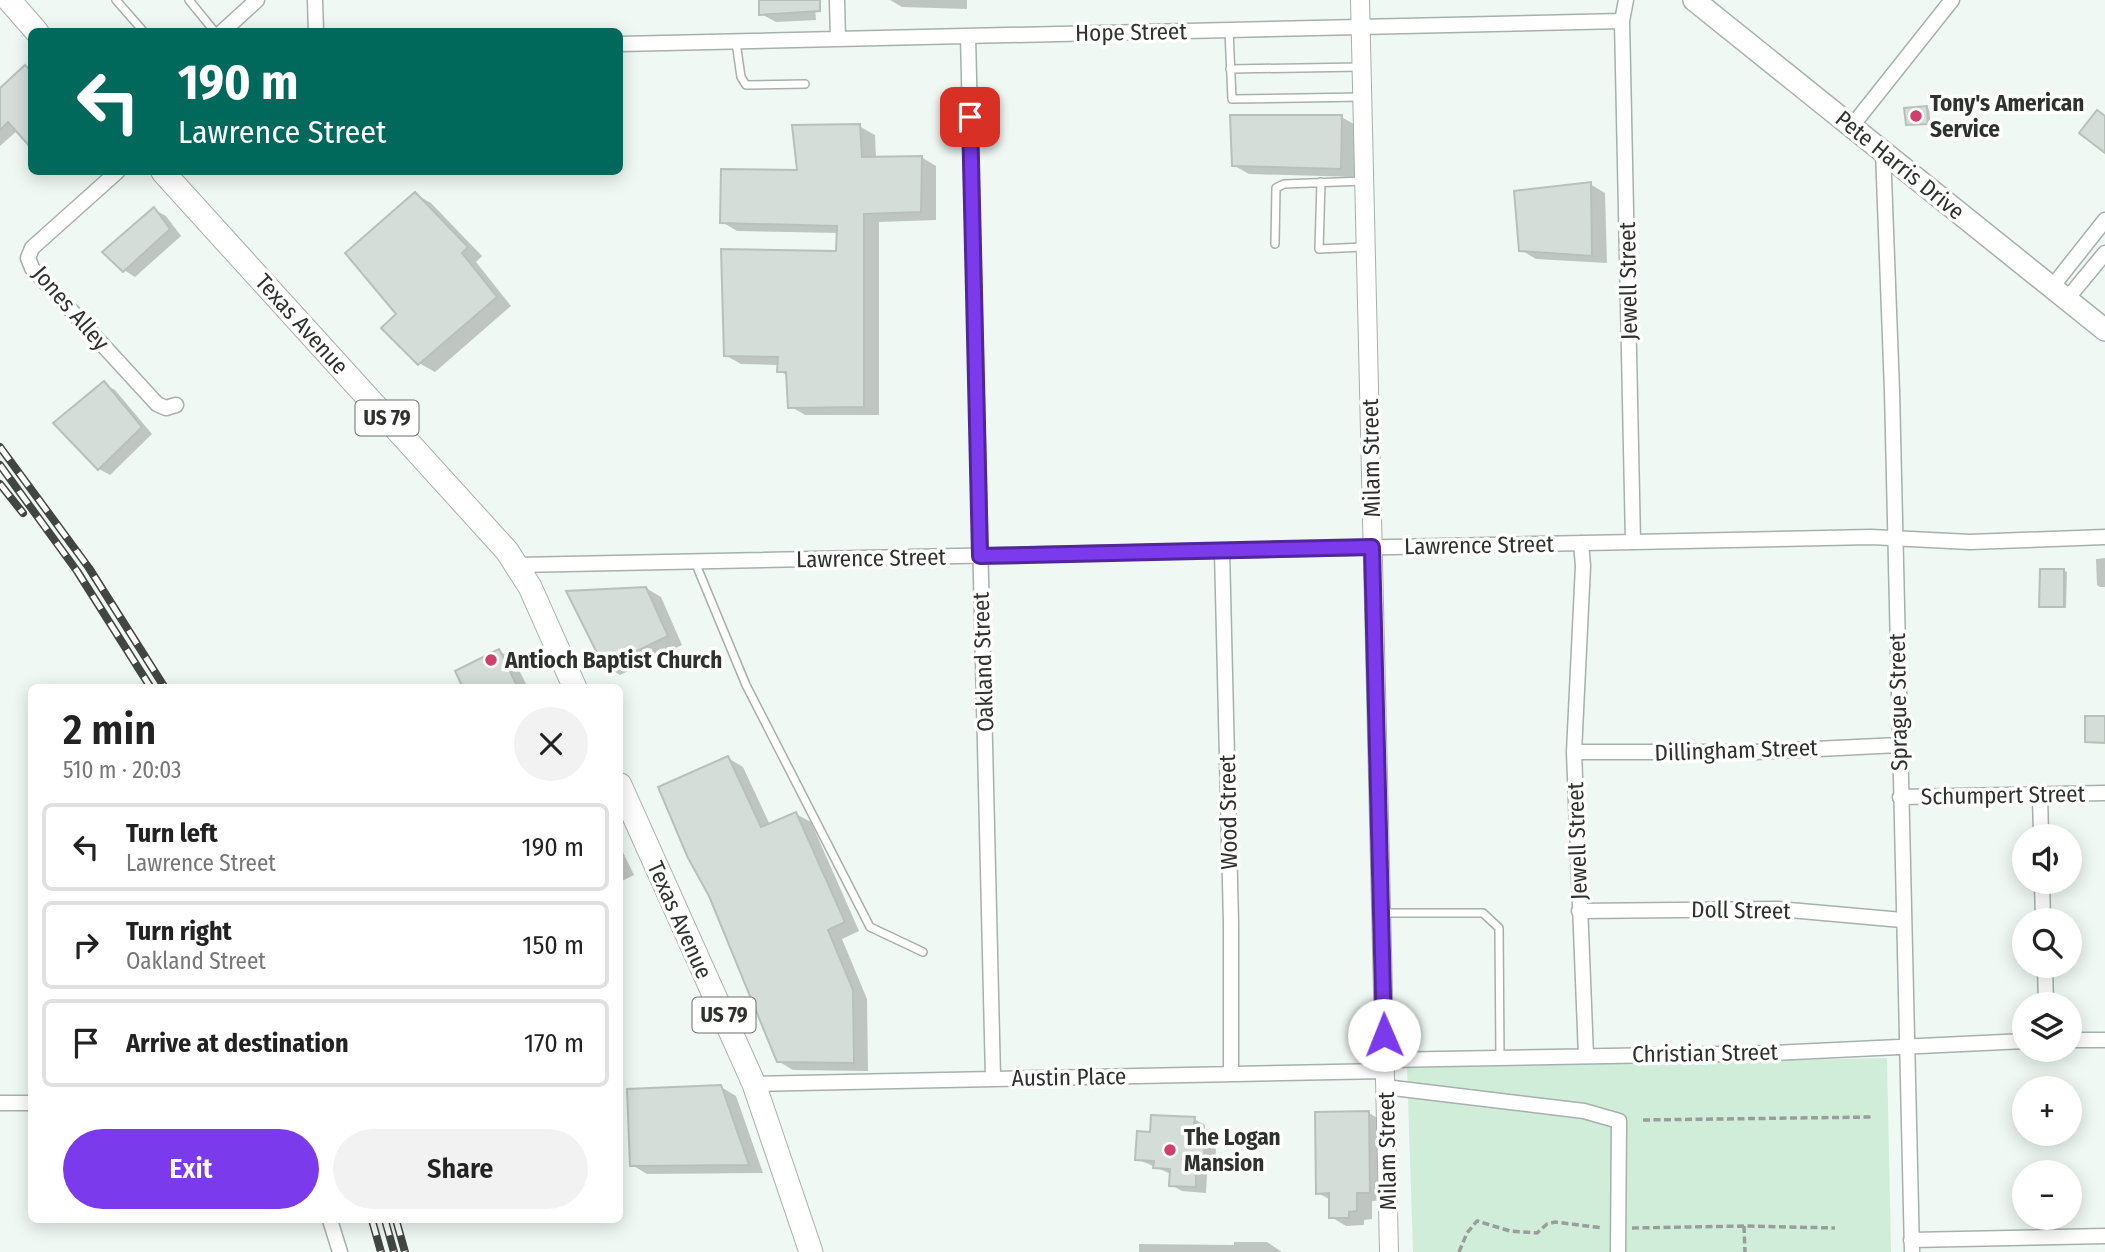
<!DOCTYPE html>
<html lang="en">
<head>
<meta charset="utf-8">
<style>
	:root { --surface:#fff; --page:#f2f2f2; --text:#222; --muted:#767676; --line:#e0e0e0; --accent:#7c3aed }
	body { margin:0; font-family:"Fira Sans Condensed",sans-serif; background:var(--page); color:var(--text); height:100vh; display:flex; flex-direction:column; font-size:26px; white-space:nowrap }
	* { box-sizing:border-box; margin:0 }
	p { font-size:23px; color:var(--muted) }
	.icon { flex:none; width:38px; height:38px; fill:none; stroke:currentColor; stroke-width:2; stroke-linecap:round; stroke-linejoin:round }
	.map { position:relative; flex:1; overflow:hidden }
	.sheet { position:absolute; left:28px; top:684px; width:595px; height:539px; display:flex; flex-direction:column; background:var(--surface); border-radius:10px; box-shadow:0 4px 18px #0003 }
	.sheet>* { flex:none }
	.hud { position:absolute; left:28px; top:28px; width:595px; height:147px; border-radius:10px; box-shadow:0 4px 18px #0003; background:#00695c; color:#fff; overflow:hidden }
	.fabs { position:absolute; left:2012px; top:824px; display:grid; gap:14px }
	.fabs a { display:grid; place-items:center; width:70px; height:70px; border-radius:50%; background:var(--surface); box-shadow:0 4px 18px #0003; font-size:35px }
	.pin { position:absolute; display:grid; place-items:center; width:60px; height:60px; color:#fff; margin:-30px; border-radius:14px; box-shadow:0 4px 10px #0006 }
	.me { position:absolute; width:77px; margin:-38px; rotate:359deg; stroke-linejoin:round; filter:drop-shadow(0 0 5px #0008) }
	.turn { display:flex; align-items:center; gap:24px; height:147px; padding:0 35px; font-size:32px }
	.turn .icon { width:91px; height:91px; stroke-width:2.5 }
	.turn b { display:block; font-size:49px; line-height:60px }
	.round { display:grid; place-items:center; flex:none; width:74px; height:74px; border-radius:37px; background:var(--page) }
	.headline { display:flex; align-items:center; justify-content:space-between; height:119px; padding:0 35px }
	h1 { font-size:42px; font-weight:600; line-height:52px }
	.primary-button { display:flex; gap:14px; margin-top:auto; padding:14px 35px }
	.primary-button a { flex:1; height:80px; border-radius:42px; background:var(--accent); color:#fff; font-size:28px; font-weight:600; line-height:80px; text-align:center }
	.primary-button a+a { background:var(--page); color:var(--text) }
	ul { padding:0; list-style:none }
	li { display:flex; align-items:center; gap:21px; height:88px; margin:0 14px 10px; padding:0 21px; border:4px solid var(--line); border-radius:10px }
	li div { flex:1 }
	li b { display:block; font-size:26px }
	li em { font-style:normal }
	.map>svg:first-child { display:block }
</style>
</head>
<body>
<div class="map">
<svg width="2105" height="1252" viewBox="0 0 2105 1252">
	<rect width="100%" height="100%" fill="#eff8f2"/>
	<!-- green -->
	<path fill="#d0edd9" d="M1887,1058L1891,1252H1413L1407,1068Z"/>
	<!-- shadow -->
	<path fill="#0003" d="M761,0H820V7L815,8L816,20L776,22L761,14Z
		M890,0H967V9L902,7Z
		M25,67L32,70V146L18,130L0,146V90Z
		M1927,108L1929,109L1931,125L1907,124Z
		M1341,117L1356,125V177L1249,174L1233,165Z
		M859,126L875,135L876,158L921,157L936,166V220L879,222V415H805L790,406L788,376L779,371V365L741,364L725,355L838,253L839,233L737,231L722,222L799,172Z
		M1590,184L1605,193L1607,263L1536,259L1521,250Z
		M415,194L431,203L482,256L476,262L511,306L435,372L419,363L399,314Z
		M155,210L166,216L181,236L135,277L124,270Z
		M104,384L115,390L152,434L110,475L99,469Z
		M2105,558V587H2100L2097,585L2096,559Z
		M2064,571L2067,572L2066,608L2041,606Z
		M646,588L661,597L682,645L620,675L605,666Z
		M499,651L514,660L528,688H465Z
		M728,758L743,767L770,825L796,814L811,822L859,931L842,939L867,999L868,1071L793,1070L778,1061Z
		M620,846L634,875L620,882Z
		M721,1087L736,1096L763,1173L647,1174L632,1165Z
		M1369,1113L1384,1122L1385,1200L1372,1201V1219L1364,1220V1225L1346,1226L1331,1217V1200L1318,1193Z
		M1194,1119L1205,1125V1130L1211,1133L1210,1146L1216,1149L1215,1165H1211V1174H1207L1206,1193L1182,1191L1171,1185V1174L1137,1159L1152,1134Z
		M513,1220H614L520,1223Z
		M1234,1242H1267L1282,1252H1139V1244L1234,1245Z"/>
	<!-- building -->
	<path fill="#d4ddd7" stroke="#b8c0ba" stroke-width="2" d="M759,0H820V11L759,15Z
		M25,65L32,72V149L8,122L0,130V88Z
		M1927,106L1928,124L1906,125L1904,108Z
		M2097,110L2105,116V153L2079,133Z
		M1230,115H1342L1341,169L1232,166Z
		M860,124L862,157L922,156L921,212L864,214V407L788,408L786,372H777L778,357L724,356L721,249L836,251L837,226L720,223L721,169L797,170L792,125Z
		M1591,182L1592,256L1519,251L1514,191Z
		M415,192L468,247L462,253L497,297L418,365L381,328L396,314L345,253Z
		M154,207L170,229L123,272L102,252Z
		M104,381L142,427L98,470L53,423Z
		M2040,569H2064V607H2039Z
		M646,587L668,636L604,667L566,591Z
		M499,649L518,688H463L455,671Z
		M2085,716H2105V743L2085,742Z
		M728,756L761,827L796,812L845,922L828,930L853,990L854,1063L777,1062L709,896L688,858L658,787Z
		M721,1085L749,1165L630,1166L627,1089Z
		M1369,1111L1370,1193H1357V1211L1349,1212V1218H1329V1193L1316,1194L1315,1112Z
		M1151,1115L1195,1117L1194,1125H1200L1199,1141H1205L1204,1159H1200V1169H1196V1187L1169,1186L1170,1169L1153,1168L1154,1161L1135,1160L1137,1131L1150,1132Z"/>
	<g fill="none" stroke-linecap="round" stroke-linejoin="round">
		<!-- service casing -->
		<g stroke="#a8b0ab" stroke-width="10">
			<path id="service" d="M116,0L144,32
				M189,0L215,32
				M1229,31L1232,99L1362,97
				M736,42L741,77L746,85L805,84
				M1230,69L1361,67
				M1321,182L1319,249L1364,247
				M1275,244L1276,188L1284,184L1364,181
				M695,562L746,685L870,927L923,952
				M1381,913H1483L1499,928L1500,1058"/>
		</g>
		<!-- minor casing -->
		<g stroke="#a8b0ab" stroke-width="17">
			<path id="minor" d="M315,0L316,32
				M837,0L838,39
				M1622,21L1633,542
				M222,32L257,0
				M968,36L993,1078
				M620,44L1622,21L1626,0
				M1852,126L1952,0
				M1883,151L1892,391L1912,1252
				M117,172L32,248L28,258L32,268L157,404L166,408L176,405
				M2052,287L2105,220
				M2067,299L2105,253
				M1581,543L1583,566L1574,752L1586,1056
				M1222,551L1231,923V1073
				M518,565L1871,537L1970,542L2105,537
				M1574,752H1755L1899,745
				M2040,795L2041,836
				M1900,797L2105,793
				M2042,882L2043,920
				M1579,911L1778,909L1902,920
				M2045,966L2046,1004
				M2070,1040H2105
				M1384,1060L1775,1053L2025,1041
				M754,1084L1385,1071
				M1385,1087L1584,1111L1619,1121L1618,1252
				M0,1103H32
				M330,1220L340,1252
				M1911,1240L2105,1236"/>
		</g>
		<!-- tertiary casing -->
		<g stroke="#a8b0ab" stroke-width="20">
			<path id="tertiary" d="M1360,0L1389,1252"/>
		</g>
		<!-- secondary casing -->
		<g stroke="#a8b0ab" stroke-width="24">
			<path id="secondary" d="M1694,0L2105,330"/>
		</g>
		<!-- primary casing -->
		<g stroke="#a8b0ab" stroke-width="25">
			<path id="primary" d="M9,0L37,32
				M163,172L507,551L530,587L575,688
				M620,785L754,1084L811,1252"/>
		</g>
		<!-- path -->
		<path stroke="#989e9a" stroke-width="3.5" stroke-dasharray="7 3.5" stroke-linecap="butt" d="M1643,1120L1871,1117
			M1744,1226L1745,1252
			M1632,1228L1744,1226L1835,1228
			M1459,1252L1467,1233L1477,1221L1510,1231L1537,1233L1547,1224L1555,1222L1603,1228"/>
		<!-- service -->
		<use href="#service" stroke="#fff" stroke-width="7"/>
		<!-- minor -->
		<use href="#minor" stroke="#fff" stroke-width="14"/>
		<!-- tertiary -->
		<use href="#tertiary" stroke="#fff" stroke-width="18"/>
		<!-- secondary -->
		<use href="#secondary" stroke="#fff" stroke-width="21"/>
		<!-- primary -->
		<use href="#primary" stroke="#fff" stroke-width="23"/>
		<!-- rail casing -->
		<g stroke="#424642" stroke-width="8">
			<path id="rail" d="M0,447L89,568L165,688
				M0,465L77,571L151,688
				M0,484L23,513
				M372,1220L381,1252
				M385,1220L394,1252
				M396,1220L405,1252"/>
		</g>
		<!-- rail -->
		<use href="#rail" stroke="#fff" stroke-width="5" stroke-dasharray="16" stroke-linecap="butt"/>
	</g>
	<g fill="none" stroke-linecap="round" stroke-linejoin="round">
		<!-- route casing -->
		<g stroke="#51269a" stroke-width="18">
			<path id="route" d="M970,117L980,556L1372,547L1384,1035"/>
		</g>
		<!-- route -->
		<use href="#route" stroke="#7c3aed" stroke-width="12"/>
	</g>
	<!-- markers -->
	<g fill="#ce406d" stroke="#fff" stroke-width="2.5">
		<circle cx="1916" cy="116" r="7"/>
		<circle cx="491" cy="660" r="7"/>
		<circle cx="1170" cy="1150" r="7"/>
	</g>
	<g text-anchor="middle" stroke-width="7" stroke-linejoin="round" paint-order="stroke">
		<!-- shield labels -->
		<g fill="#fff" stroke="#6d6f6d" stroke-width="2">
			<rect x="355.5" y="400.5" width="63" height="35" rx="5"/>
			<rect x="692.5" y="997.5" width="63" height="35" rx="5"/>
		</g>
		<g font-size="21" font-weight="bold" fill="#2e312e">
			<text x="387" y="425">US 79</text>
			<text x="724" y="1022">US 79</text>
		</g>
		<!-- street labels -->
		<g font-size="23" fill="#2e312e" stroke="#fff">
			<text transform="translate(1131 32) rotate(-1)" y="8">Hope Street</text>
			<text transform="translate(1900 165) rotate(39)" y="8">Pete Harris Drive</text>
			<text transform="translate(1628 281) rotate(-91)" y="8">Jewell Street</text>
			<text transform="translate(71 308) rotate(49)" y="8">Jones Alley</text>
			<text transform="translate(302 324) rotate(48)" y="8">Texas Avenue</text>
			<text transform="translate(1371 458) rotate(-91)" y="8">Milam Street</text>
			<text transform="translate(1479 545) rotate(-1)" y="8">Lawrence Street</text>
			<text transform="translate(871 558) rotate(-1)" y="8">Lawrence Street</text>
			<text transform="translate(983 662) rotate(-92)" y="8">Oakland Street</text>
			<text transform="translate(1898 702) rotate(-91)" y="8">Sprague Street</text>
			<text transform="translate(1736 750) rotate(-2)" y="8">Dillingham Street</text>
			<text transform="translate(2003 795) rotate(-1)" y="8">Schumpert Street</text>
			<text transform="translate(1228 812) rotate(-91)" y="8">Wood Street</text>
			<text transform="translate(1577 841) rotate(-92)" y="8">Jewell Street</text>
			<text transform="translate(1741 910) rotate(1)" y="8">Doll Street</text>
			<text transform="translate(680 920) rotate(66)" y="8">Texas Avenue</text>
			<text transform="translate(1705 1053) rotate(-1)" y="8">Christian Street</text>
			<text transform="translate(1069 1077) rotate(-1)" y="8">Austin Place</text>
			<text transform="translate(1387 1151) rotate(-91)" y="8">Milam Street</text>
		</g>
		<!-- poi labels -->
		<g font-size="23" font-weight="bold" fill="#2e312e" stroke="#fff" text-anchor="start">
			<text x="1930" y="111">Tony's American<tspan x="1930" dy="26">Service</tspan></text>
			<text x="505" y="668">Antioch Baptist Church</text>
			<text x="1184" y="1145">The Logan<tspan x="1184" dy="26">Mansion</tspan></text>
		</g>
	</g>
</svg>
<div class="fabs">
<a><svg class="icon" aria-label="sound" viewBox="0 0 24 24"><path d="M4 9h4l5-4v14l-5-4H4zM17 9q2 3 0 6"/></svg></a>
<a><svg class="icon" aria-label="search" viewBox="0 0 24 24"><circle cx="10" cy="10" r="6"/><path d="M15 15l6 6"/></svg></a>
<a><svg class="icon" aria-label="layers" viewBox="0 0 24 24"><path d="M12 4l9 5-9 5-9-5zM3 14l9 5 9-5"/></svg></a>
<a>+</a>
<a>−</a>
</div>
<div class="pin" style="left:970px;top:117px;background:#d93025"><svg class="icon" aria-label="arrive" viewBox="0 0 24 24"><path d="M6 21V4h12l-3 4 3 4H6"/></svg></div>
<svg class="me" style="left:1384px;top:1035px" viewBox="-20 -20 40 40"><circle r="19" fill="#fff"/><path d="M0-13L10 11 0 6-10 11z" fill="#7c3aed"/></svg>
<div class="hud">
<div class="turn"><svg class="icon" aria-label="left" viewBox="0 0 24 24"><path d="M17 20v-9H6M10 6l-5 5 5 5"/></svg><div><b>190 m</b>Lawrence Street</div></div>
</div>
<section class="sheet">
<div class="headline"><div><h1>2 min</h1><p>510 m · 20:03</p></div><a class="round"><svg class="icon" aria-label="close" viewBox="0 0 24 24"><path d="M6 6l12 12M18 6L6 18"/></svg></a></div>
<ul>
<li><svg class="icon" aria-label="left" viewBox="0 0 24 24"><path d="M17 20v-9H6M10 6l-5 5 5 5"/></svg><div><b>Turn left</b><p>Lawrence Street</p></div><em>190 m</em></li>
<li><svg class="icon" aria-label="right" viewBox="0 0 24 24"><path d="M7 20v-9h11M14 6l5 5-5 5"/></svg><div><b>Turn right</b><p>Oakland Street</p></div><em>150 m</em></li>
<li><svg class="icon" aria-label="arrive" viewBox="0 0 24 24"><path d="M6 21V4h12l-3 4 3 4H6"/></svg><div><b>Arrive at destination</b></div><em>170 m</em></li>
</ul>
<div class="primary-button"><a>Exit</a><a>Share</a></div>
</section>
</div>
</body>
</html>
